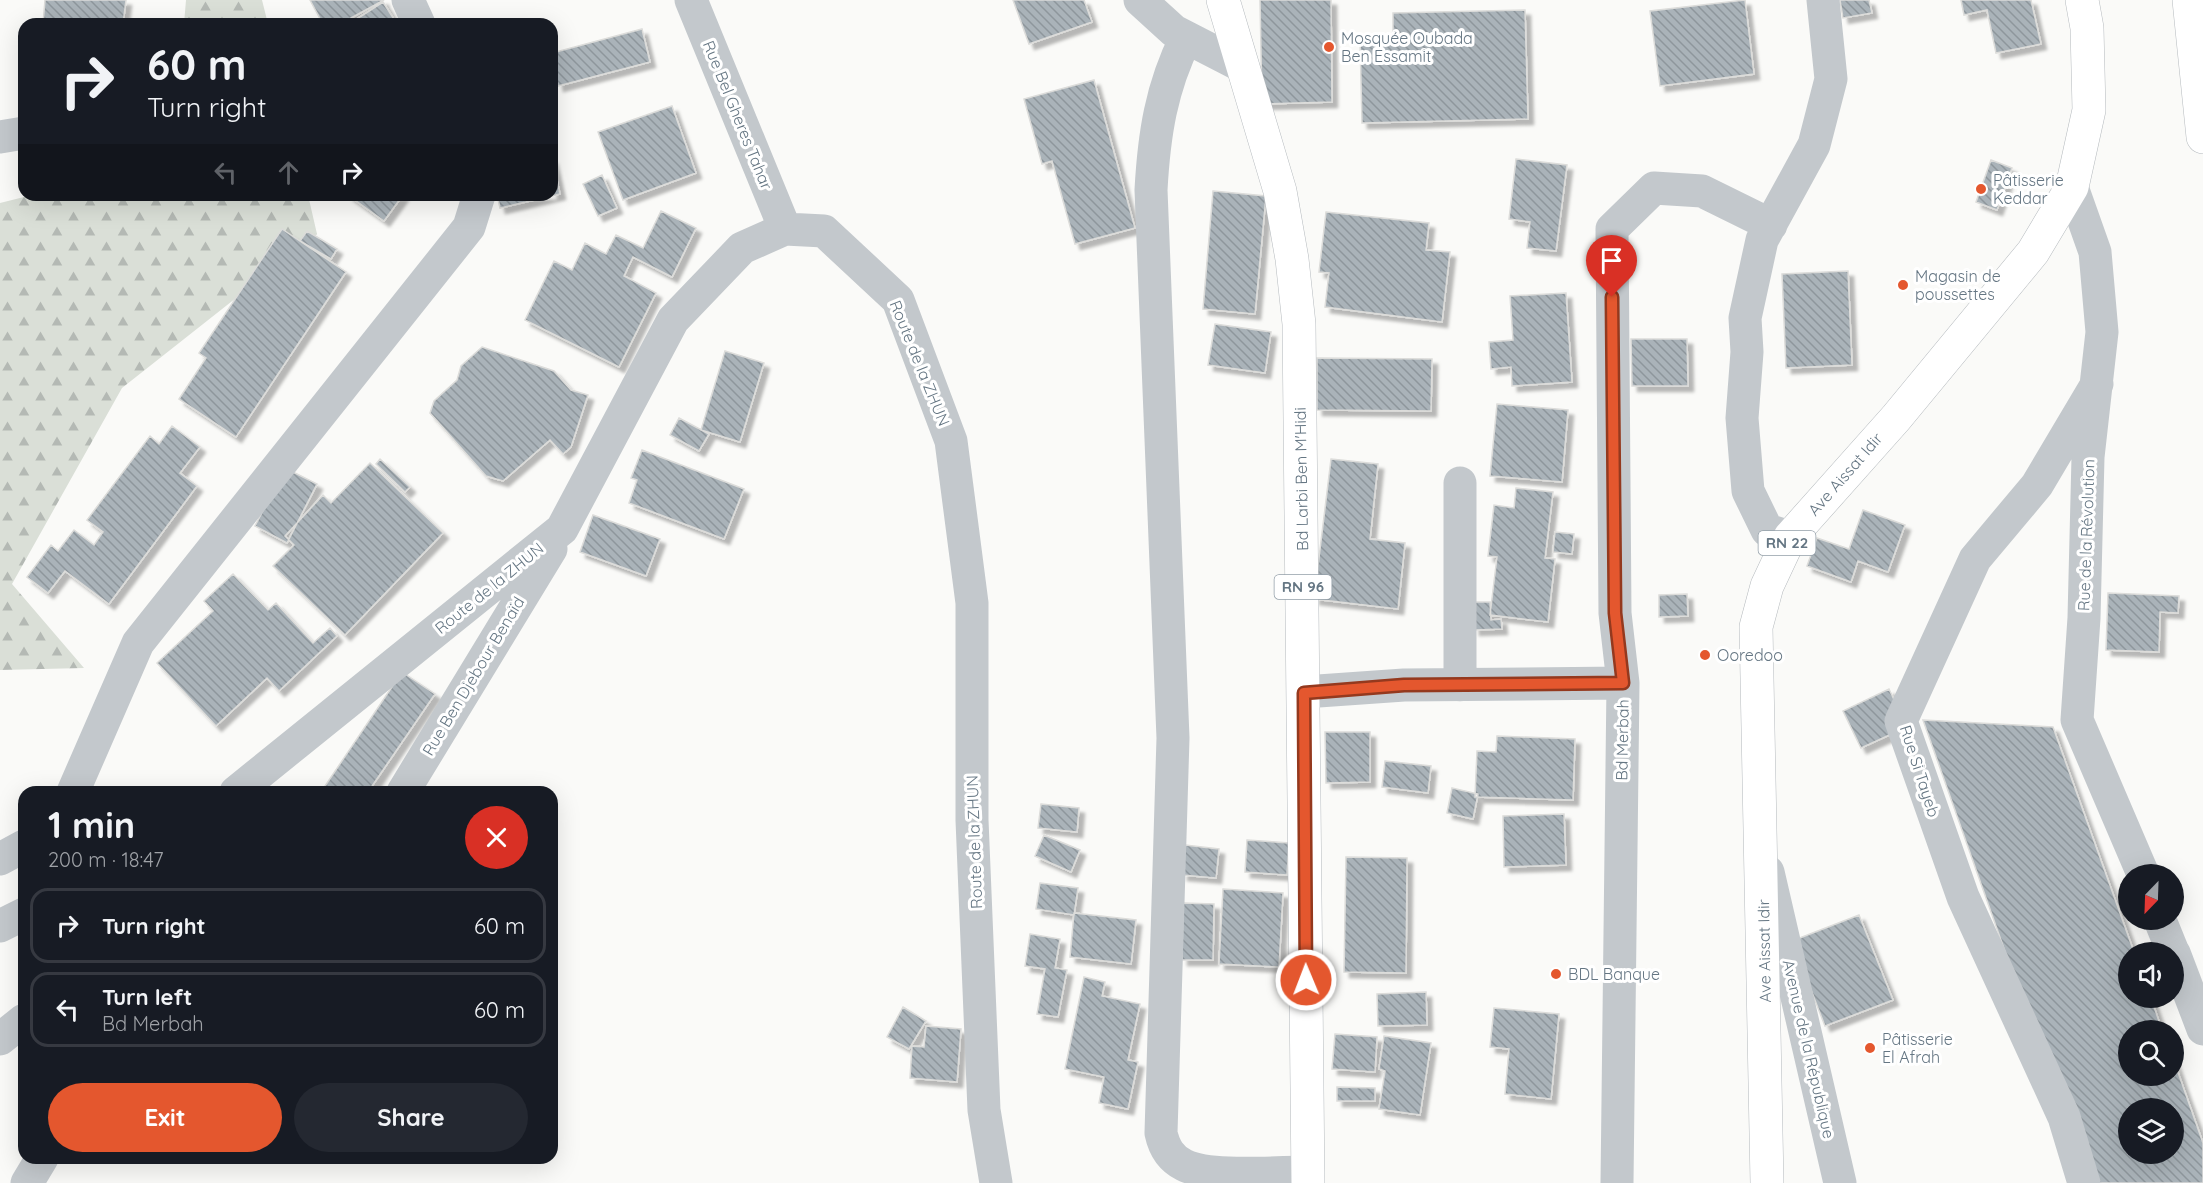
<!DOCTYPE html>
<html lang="en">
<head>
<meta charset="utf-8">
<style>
	:root { --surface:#171b24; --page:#242831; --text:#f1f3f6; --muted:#9ea1a6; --line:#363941; --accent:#e4572e }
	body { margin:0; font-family:Quicksand,sans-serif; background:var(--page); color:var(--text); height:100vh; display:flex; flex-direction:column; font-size:22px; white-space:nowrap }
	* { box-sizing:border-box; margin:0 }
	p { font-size:20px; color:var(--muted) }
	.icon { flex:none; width:33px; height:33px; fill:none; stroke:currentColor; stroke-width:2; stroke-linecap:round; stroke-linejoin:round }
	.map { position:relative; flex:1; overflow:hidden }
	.sheet { position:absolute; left:18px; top:786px; width:540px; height:378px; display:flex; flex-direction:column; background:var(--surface); border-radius:18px; box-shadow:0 6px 24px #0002 }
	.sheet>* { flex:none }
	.guide { position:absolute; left:18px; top:18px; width:540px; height:183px; border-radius:18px; box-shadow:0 6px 24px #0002; background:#171b24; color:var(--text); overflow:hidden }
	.needle { width:39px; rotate:203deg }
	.controls { position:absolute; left:2118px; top:864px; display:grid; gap:12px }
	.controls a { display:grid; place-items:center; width:66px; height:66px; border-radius:50%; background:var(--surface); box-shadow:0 6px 24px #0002; font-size:30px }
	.pin { position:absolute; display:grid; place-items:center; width:51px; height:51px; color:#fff; margin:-62px -26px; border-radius:50% 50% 50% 0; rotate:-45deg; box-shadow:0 0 6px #0007 }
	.pin .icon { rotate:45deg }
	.me { position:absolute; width:66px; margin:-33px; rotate:359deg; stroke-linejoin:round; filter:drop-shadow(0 0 4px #0008) }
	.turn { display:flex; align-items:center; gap:21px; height:126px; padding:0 30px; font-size:27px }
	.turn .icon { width:78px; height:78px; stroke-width:2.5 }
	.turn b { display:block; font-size:42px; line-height:51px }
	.lanes { display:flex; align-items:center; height:57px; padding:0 30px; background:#0003; justify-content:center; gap:30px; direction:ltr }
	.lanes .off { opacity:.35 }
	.round { display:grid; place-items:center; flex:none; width:63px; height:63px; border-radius:32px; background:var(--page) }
	.summary { display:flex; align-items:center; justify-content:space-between; height:102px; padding:0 30px }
	h1 { font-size:36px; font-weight:700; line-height:45px }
	.cta { display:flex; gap:12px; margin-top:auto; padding:12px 30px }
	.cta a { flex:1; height:69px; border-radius:36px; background:var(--accent); color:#fff; font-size:24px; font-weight:700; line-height:69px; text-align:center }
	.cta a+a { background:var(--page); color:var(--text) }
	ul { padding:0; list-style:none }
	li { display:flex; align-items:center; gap:18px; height:75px; margin:0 12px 9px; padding:0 18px; border:3px solid var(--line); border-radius:18px }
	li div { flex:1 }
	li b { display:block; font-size:22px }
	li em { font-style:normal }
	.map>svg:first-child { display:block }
</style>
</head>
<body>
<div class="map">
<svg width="2203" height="1183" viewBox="0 0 2203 1183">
	<defs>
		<pattern id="forest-firs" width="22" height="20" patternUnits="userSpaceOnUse" patternTransform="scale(1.5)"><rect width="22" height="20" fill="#dadfd7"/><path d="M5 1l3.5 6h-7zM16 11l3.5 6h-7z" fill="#b4b9b4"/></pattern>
		<pattern id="building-back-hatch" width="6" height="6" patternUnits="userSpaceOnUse" patternTransform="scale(1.5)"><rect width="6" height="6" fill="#aab3b9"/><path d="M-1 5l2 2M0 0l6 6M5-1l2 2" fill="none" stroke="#8e969c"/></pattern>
		<filter id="shadow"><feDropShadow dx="5.5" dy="5.5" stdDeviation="1.5" flood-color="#0004"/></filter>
	</defs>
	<rect width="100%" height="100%" fill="#fafaf8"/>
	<!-- forest -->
	<path fill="url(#forest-firs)" d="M186,0H262L268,24H184Z
		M32,195H308L317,234L122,388L12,584L84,668L0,670V203Z"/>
	<!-- building -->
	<path fill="url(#building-back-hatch)" stroke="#dcdcda" stroke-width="1.5" fill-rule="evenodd" filter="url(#shadow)" d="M45,0H126L123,24H43Z
		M310,0H384L340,24H323Z
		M1013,0H1084L1092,22L1029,44Z
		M1260,0H1331L1332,102L1262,104Z
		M1745,0L1754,74L1660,86L1650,11Z
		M1840,0H1869L1872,13L1843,18Z
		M1961,0H2031L2041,44L1996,53L1987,10L1964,15Z
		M383,2L397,24H349Z
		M1525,10L1528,119L1362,123L1360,40L1393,39V13Z
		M642,29L650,62L558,86L552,53Z
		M1094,80L1135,228L1075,244L1052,161L1042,164L1024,99Z
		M672,106L696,173L623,200L598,132Z
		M552,158L560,194L500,208L497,195H552Z
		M1516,159L1567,165L1556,251L1527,248L1530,222L1509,219Z
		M1991,160L2012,168L1997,210L1976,202Z
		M602,175L617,208L598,216L583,184Z
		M1213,191L1266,196L1255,314L1203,309Z
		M348,195H403L384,221Z
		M661,211L696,228L672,277L633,257L624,276L656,293L619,367L525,320L554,261L572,270L585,243L606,254L616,235L643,248Z
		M1326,212L1429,223L1426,250L1450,252L1442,322L1325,307L1329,273L1319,272Z
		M282,229L346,272L236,437L179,399L206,358L199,353Z
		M307,231L337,249L331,259L300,241Z
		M1848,271L1852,365L1786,368L1782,274Z
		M1566,293L1572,382L1512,386L1511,367L1491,369L1489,342L1513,340L1510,296Z
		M1215,324L1271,332L1265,373L1208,365Z
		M1631,339H1687L1688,386H1632Z
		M482,347L554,371L571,390L588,395L571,447L563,454L550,440L503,481L486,476L430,413L434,401L457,380L461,366Z
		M725,351L764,363L740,442L701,430Z
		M1317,358L1432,359L1431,411L1317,410Z
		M1497,404L1568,410L1562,482L1490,476Z
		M679,418L709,434L699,451L670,435Z
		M172,426L200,447L180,473L197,486L109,604L65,571L48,593L27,577L51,545L58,551L74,530L94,545L103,532L87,520L150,436L159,444Z
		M642,450L744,489L724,539L629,503L637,480L631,478Z
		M380,459L410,487L405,492L376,464Z
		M1331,459L1378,464L1370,539L1405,543L1398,609L1314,599Z
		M370,463L443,533L345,635L273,566L294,545L285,536L323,495L331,503Z
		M285,468L317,484L287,543L255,526Z
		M1516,488L1553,492L1545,558L1555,559L1548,622L1490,615L1497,557L1488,556L1494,505L1514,508Z
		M1863,510L1905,525L1888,572L1858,561L1851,582L1807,566L1817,538L1849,549Z
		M593,515L660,539L646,576L580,552Z
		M1555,532L1574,534L1572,554L1553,552Z
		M233,574L268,610L276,603L313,643L330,628L337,636L279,691L267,678L216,726L157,663L213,611L204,601Z
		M2108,593L2179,596L2178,613L2160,612L2159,652L2106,650Z
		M1687,594L1688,616L1659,617V595Z
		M1473,602H1490L1491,620L1501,619L1502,629L1474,630Z
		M402,672L435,694L368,792H321Z
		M1889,689L1907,727L1861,748L1843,711Z
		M1923,720L2053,727L2134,952H2128V998H2151L2162,1030H2128V1076H2174V1061L2203,1143V1183H2087ZM2128,1108H2174V1154H2128Z
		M1325,732H1370V782L1326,783Z
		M1497,736L1575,739L1573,800L1475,797L1477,751L1496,752Z
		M1385,761L1431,766L1428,793L1382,787Z
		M1452,788L1478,794L1473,819L1447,813Z
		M1041,804L1079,808L1077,832L1038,828Z
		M1564,814L1566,865L1504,867L1503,816Z
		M1044,835L1080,850L1071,872L1035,856Z
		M1247,840L1289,843L1287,875L1245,872Z
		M1185,845L1219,849L1216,878L1182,875Z
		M1346,857L1407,858L1406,973L1344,972Z
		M1040,883L1078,888L1074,915L1036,909Z
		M1223,889L1283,893L1279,967L1219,964Z
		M1183,903L1214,904L1213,960H1182Z
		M1074,913L1136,920L1131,964L1070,957Z
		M1859,915L1893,1000L1825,1026L1792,941Z
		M1030,934L1060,939L1055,968L1067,970L1058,1017L1037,1014L1045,969L1025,966Z
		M1084,977L1105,982L1102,996L1140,1004L1128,1060L1138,1062L1128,1109L1099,1103L1104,1077L1065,1069Z
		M1426,992L1427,1025L1378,1026L1377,994Z
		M903,1007L926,1021L909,1049L887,1037Z
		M1494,1008L1559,1014L1551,1099L1505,1094L1509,1049L1490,1047Z
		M926,1026L961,1029L957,1082L910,1078L912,1046L924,1047Z
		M1335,1034L1377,1037L1375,1072L1332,1069Z
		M1384,1036L1431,1043L1420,1115L1379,1109L1385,1071L1379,1069Z
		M1337,1087L1375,1088V1101H1337Z"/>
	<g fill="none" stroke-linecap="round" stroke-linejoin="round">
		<!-- major casing -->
		<g stroke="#b5babe" stroke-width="34">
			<path id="major" d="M1223,0L1280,191L1292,259L1299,324L1308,1183
				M2189,0L2203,137
				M1767,1183L1756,627L1767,586L1790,537L1896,418L2033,252L2072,187L2089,110L2087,28L2082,0"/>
		</g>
		<!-- minor -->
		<path stroke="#c3c8cc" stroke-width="33" d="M408,0L419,24
			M691,0L785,229
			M1140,0L1174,31L1242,66
			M1186,38C1161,88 1154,135 1151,190L1173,738L1161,1133C1164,1147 1170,1158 1184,1165C1209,1178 1277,1172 1308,1172
			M0,137L24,133
			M2072,187L2095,252L2102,332L2088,457L2084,618L2077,720L2143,874
			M1460,483V685
			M1790,537L1767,530L1748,491L1742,418L1747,352L1745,318L1762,240L1814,145L1831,79L1823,0
			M1304,692L1404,685L1623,683
			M73,792L138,643L469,227L479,195
			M236,792L562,529L673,320L742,248L785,229L824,231L898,300L951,441L972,603V820L984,1110L996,1183
			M403,792L551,549
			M0,859L24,846
			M1768,872L1840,1183
			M2160,920L2173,952
			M0,926L24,914
			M2174,953L2203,1029
			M0,1039L24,1020
			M27,1183L42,1158
			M1617,1183L1623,683L1615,613L1612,229L1654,188L1702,191L1771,225
			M2084,1183L2064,1117L1963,897L1901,721L1975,559L2037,485L2097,384"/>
		<!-- major -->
		<use href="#major" stroke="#fff" stroke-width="33"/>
	</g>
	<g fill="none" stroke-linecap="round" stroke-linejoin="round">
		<!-- route casing -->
		<g stroke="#94391e" stroke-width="15">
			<path id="route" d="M1306,980L1304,693L1404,685L1623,683L1615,613L1612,297"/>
		</g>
		<!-- route -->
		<use href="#route" stroke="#e4572e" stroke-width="10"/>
	</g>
	<!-- markers -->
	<g fill="#e4572e" stroke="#fff" stroke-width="2">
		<circle cx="1329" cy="47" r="6"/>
		<circle cx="1981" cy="189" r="6"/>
		<circle cx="1903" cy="285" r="6"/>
		<circle cx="1705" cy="655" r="6"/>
		<circle cx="1556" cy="974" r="6"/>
		<circle cx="1870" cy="1048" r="6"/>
	</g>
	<g text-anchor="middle" stroke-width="6" stroke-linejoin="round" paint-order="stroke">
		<!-- shield labels -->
		<g fill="#fff" stroke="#939fa8" stroke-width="1.5">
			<rect x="1758.5" y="531" width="57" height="24" rx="4.5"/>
			<rect x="1274.5" y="575" width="57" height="24" rx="4.5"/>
		</g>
		<g font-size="15" font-weight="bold" fill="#657683">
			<text x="1787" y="548">RN 22</text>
			<text x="1303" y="592">RN 96</text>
		</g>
		<!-- poi labels -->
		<g font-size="16" fill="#657683" stroke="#fff" text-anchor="start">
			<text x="1341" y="44">Mosquée Oubada<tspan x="1341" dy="18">Ben Essamit</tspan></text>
			<text x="1993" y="186">Pâtisserie<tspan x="1993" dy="18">Keddar</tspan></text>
			<text x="1915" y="282">Magasin de<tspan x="1915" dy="18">poussettes</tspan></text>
			<text x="1717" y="661">Ooredoo</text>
			<text x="1568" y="980">BDL Banque</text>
			<text x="1882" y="1045">Pâtisserie<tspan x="1882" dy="18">El Afrah</tspan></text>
		</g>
		<!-- street labels -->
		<g font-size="16" fill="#657683" stroke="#fff">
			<text transform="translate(738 115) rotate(68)" y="6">Rue Bel Gheres Tahar</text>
			<text transform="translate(920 363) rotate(68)" y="6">Route de la ZHUN</text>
			<text transform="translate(1845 474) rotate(-49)" y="6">Ave Aissat Idir</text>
			<text transform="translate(1301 479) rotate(-91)" y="6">Bd Larbi Ben M'Hidi</text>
			<text transform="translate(2086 535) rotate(-88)" y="6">Rue de la Révolution</text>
			<text transform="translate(489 588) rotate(-39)" y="6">Route de la ZHUN</text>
			<text transform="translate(473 676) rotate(-59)" y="6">Rue Ben Djebour Benaïd</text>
			<text transform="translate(1622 740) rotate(-89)" y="6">Bd Merbah</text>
			<text transform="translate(1920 771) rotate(72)" y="6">Rue Si Tayeb</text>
			<text transform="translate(974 842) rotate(-92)" y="6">Route de la ZHUN</text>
			<text transform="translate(1764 951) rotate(-91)" y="6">Ave Aissat Idir</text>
			<text transform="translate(1809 1049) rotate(77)" y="6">Avenue de la République</text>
		</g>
	</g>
</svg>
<div class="controls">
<a><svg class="needle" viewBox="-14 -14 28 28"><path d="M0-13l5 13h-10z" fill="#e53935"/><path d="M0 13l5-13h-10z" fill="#9ea1a6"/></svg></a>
<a><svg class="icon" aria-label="sound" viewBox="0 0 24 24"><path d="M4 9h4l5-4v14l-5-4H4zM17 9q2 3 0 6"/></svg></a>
<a><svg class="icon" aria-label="search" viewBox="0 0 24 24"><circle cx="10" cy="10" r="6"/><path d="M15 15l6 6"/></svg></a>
<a><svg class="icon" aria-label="layers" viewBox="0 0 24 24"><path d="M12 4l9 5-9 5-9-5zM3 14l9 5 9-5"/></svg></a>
</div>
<div class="pin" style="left:1612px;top:297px;background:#d93025"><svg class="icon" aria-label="arrive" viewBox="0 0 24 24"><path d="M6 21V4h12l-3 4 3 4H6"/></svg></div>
<svg class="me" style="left:1306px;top:980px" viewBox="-20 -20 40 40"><circle r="17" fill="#e4572e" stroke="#fff" stroke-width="3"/><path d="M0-11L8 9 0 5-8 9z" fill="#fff"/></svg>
<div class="guide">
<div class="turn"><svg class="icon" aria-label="right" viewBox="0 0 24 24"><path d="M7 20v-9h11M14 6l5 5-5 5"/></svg><div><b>60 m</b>Turn right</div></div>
<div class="lanes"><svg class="icon off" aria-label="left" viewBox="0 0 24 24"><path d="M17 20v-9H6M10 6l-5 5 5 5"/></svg><svg class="icon off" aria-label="ahead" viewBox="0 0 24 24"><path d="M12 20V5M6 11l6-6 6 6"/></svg><svg class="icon" aria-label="right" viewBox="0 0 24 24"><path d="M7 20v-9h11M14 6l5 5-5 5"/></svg></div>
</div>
<section class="sheet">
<div class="summary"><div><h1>1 min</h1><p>200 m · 18:47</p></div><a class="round" style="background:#d93025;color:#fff"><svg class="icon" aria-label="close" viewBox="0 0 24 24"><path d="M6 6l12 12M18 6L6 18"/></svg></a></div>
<ul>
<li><svg class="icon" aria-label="right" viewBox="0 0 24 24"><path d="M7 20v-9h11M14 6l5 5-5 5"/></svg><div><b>Turn right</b></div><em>60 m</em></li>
<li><svg class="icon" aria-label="left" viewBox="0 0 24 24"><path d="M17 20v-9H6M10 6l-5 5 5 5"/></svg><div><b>Turn left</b><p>Bd Merbah</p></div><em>60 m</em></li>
</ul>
<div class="cta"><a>Exit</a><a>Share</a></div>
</section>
</div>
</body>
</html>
